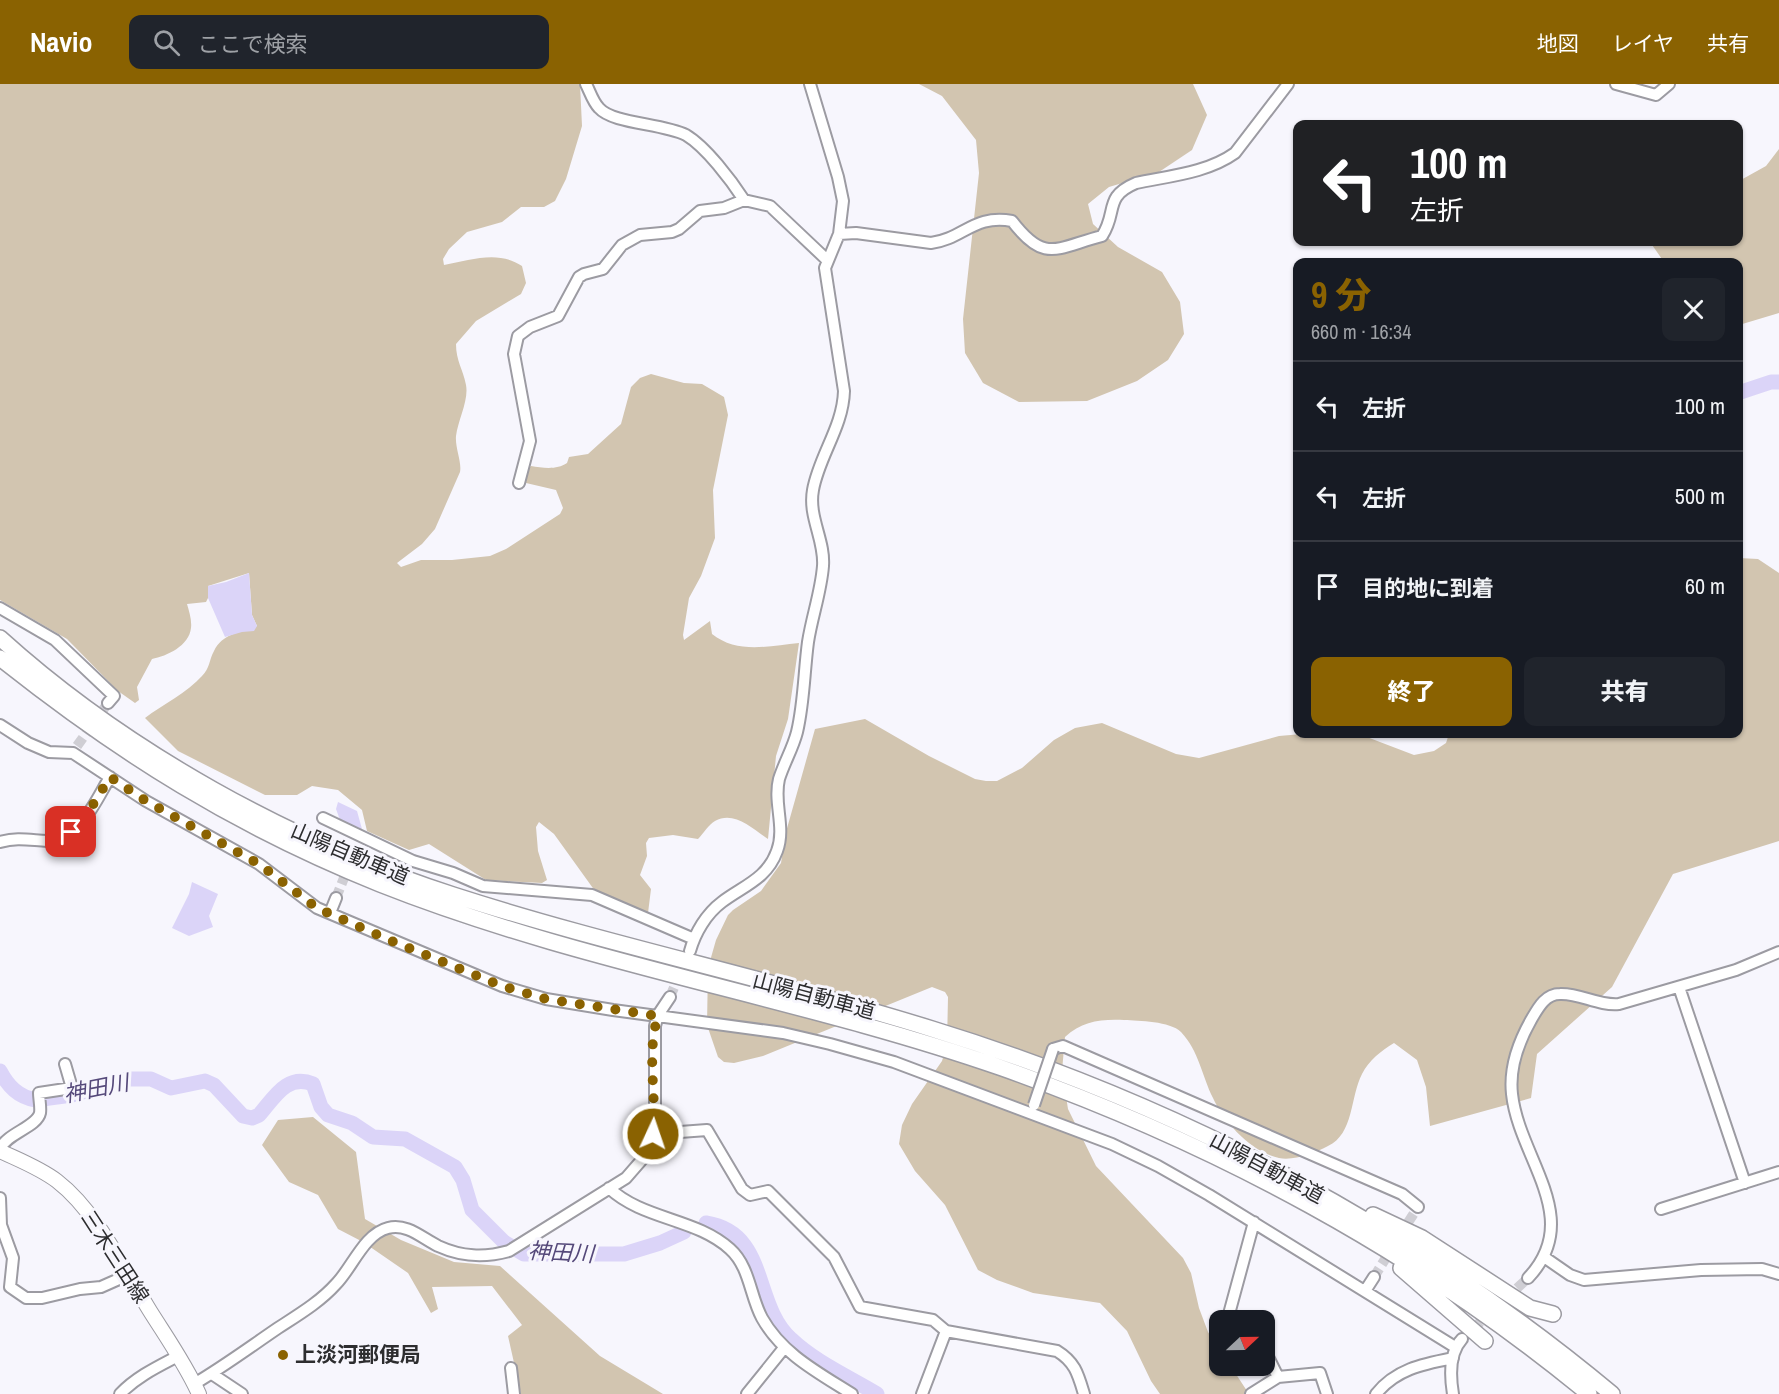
<!DOCTYPE html>
<html lang="ja">
<head>
<meta charset="utf-8">
<style>
	:root { --surface:#171b24; --page:#20242c; --text:#f1f3f6; --muted:#9ea1a6; --line:#363941; --accent:#8a6201 }
	body { margin:0; font-family:"Archivo Narrow","Noto Sans JP",sans-serif; background:var(--page); color:var(--text); height:100vh; display:flex; flex-direction:column; font-size:22px; white-space:nowrap }
	* { box-sizing:border-box; margin:0 }
	p { font-size:20px; color:var(--muted) }
	.icon { flex:none; width:33px; height:33px; fill:none; stroke:currentColor; stroke-width:2; stroke-linecap:round; stroke-linejoin:round }
	.map { position:relative; flex:1; overflow:hidden }
	.panel { position:absolute; left:1293px; top:174px; width:450px; height:480px; display:flex; flex-direction:column; background:var(--surface); border-radius:12px; box-shadow:0 2px 4px #0004 }
	.panel>* { flex:none }
	.guide { position:absolute; left:1293px; top:36px; width:450px; height:126px; border-radius:12px; box-shadow:0 2px 4px #0004; background:#202124; color:#fff; overflow:hidden }
	.needle { width:39px; rotate:68deg }
	.fabs { position:absolute; left:1209px; top:1226px; display:grid; gap:12px }
	.fabs a { display:grid; place-items:center; width:66px; height:66px; border-radius:12px; background:var(--surface); box-shadow:0 2px 4px #0004; font-size:30px }
	.pin { position:absolute; display:grid; place-items:center; width:51px; height:51px; color:#fff; margin:-26px; border-radius:12px; box-shadow:0 3px 9px #0006 }
	.me { position:absolute; width:66px; margin:-33px; rotate:3deg; stroke-linejoin:round; filter:drop-shadow(0 0 4px #0008) }
	.turn { display:flex; align-items:center; gap:21px; height:126px; padding:0 18px; font-size:27px }
	.turn .icon { width:78px; height:78px; stroke-width:2.5 }
	.turn b { display:block; font-size:42px; line-height:51px }
	.round { display:grid; place-items:center; flex:none; width:63px; height:63px; border-radius:12px; background:var(--page) }
	.head { display:flex; align-items:center; justify-content:space-between; height:102px; padding:0 18px }
	h1 { font-size:36px; font-weight:800; line-height:45px; color:var(--accent) }
	.cta { display:flex; gap:12px; margin-top:auto; padding:12px 18px }
	.cta a { flex:1; height:69px; border-radius:12px; background:var(--accent); color:#fff; font-size:24px; font-weight:800; line-height:69px; text-align:center }
	.cta a+a { background:var(--page); color:var(--text) }
	ul { padding:0; list-style:none }
	li { display:flex; align-items:center; gap:18px; height:90px; padding:0 18px; border-top:2px solid var(--line) }
	li div { flex:1 }
	li b { display:block; font-size:22px }
	li em { font-style:normal }
	header { display:flex; align-items:center; gap:36px; box-sizing:border-box; height:84px; padding:0 30px; background:var(--accent); color:#fff }
	header strong { font-size:28px }
	nav { display:flex; gap:33px; margin-inline-start:auto; font-size:21px }
	.search { width:420px; height:54px; background:var(--page); display:flex; align-items:center; gap:15px; box-sizing:border-box; padding:0 21px; border-radius:12px; color:var(--muted); font-size:22px }
	.map>svg:first-child { display:block }
</style>
</head>
<body>
<header>
<strong>Navio</strong>
<div class="search"><svg class="icon" aria-label="search" viewBox="0 0 24 24"><circle cx="10" cy="10" r="6"/><path d="M15 15l6 6"/></svg>ここで検索</div>
<nav><a>地図</a><a>レイヤ</a><a>共有</a></nav>
</header>
<div class="map">
<svg width="1779" height="1310" viewBox="0 0 1779 1310">
	<rect width="100%" height="100%" fill="#f7f6fd"/>
	<!-- green -->
	<path fill="#d2c5b0" d="M0,0H580L582,42L566,95L555,117L544,123H521L502,138L467,148L449,165L443,175L444,181C471,176 498,166 522,182L526,199L521,210L476,237L456,260C456,277 463,285 466,301C469,316 458,336 456,352C455,364 462,378 460,388L435,445L422,460L397,479L401,483L421,476H452L490,472L506,465L560,430L563,424L556,406L526,399L527,386L531,382C543,384 557,386 567,379L569,373L588,370L621,340L631,303L640,294L651,290L684,299L702,300L724,313L728,331L713,406L715,454L701,492L689,514L683,551L684,556L710,537L712,550C737,570 768,562 799,559L788,635L776,672L768,755C753,745 734,726 715,737C709,740 703,750 698,755L673,751L649,754L646,759L647,772L640,791L651,805L648,829L595,807L554,750L539,738L536,743L538,767L547,796L542,799L486,796L429,760L409,766L367,747L362,726L338,706L312,702L297,711H265L178,667L145,634C162,621 188,608 202,592C210,584 209,576 214,567C222,550 241,548 257,542L252,531L249,489L208,502V514L206,518L187,520C189,527 192,536 191,544C189,562 167,572 152,575L137,603L139,616L135,619L118,607L67,555L0,516Z
		M919,0H1193L1207,31L1192,66L1159,88L1109,103L1088,120L1093,140L1118,163L1162,188L1180,218L1184,250L1168,276L1137,297L1087,317L1019,318L983,299L965,269L963,235L979,89L976,56L942,12Z
		M1779,65V229L1739,241L1738,178H1664L1650,158H1738L1739,97L1766,82Z
		M1739,474L1758,475L1779,489V757L1673,790L1612,903L1537,970L1531,1014L1430,1042L1426,1003L1417,976L1394,959C1381,967 1369,976 1362,990C1350,1013 1354,1050 1328,1062C1315,1069 1294,1077 1279,1074C1251,1068 1224,1038 1213,1014C1202,992 1199,967 1181,948C1170,937 1139,937 1124,936C1101,935 1082,937 1065,953L1062,987L1068,1025L1096,1082L1183,1174L1191,1189L1199,1224L1208,1248L1219,1265L1220,1281H1230L1249,1310H1160L1151,1297L1127,1247L1100,1219L1033,1209L997,1196L978,1186L945,1121L915,1087L899,1060L902,1041L912,1020L942,977L947,960L948,913L945,908L932,903L763,972L734,979L724,978L718,973L707,941L708,884L716,856L728,831L733,826L761,807L781,779L786,748L815,645L865,635L929,672L975,695L986,697H997L1022,684L1054,656L1075,644L1102,639L1176,670L1199,674L1279,652L1302,650H1359L1414,671L1434,667L1446,659L1449,650H1738Z
		M313,1033L356,1068L365,1135L401,1156L454,1178L500,1182L600,1272L663,1310H521L508,1252L522,1241L492,1202L432,1203L438,1225L431,1229L408,1189L363,1158L338,1145L318,1111L289,1098L262,1061L278,1036Z"/>
	<!-- water -->
	<path fill="#dbd4f8" d="M249,489L252,531L257,542L254,547L242,548L225,553L208,514V502L226,498Z
		M338,718L357,727L362,745L340,736L336,725Z
		M192,798L218,810L209,832L213,843L189,852L172,844L189,810Z"/>
	<g fill="none" stroke-linecap="round" stroke-linejoin="round">
		<!-- river -->
		<path stroke="#dbd4f8" stroke-width="15" d="M1738,309L1771,298H1779
			M0,987C8,1002 18,1013 36,1016
			M42,1015L72,1011L127,995H151L171,1004L205,997L214,1001L243,1032L252,1034L259,1031C274,1014 287,989 313,1000L321,1023L328,1031L352,1039L373,1053L405,1055L455,1083L463,1096L472,1126L504,1158L524,1170H624L660,1159L684,1148
			M706,1139C769,1149 752,1220 791,1255C815,1278 849,1293 877,1310"/>
		<!-- minor-tunnel -->
		<path stroke="#cfced4" stroke-width="10" stroke-dasharray="10 5" stroke-linecap="butt" d="M77,662L108,619
			M336,814L357,761
			M670,913L681,887
			M1400,1151L1418,1123
			M1374,1193L1392,1164
			M1462,1255L1528,1194"/>
		<!-- minor casing -->
		<g stroke="#9c9ba2" stroke-width="14">
			<path id="minor" d="M586,0C590,8 593,18 599,24C613,40 662,39 686,51C706,63 731,96 744,116
				M1616,0L1656,11L1669,0
				M839,150L856,149L931,159C963,155 974,130 1012,137C1045,180 1056,164 1102,152C1118,128 1103,113 1136,99C1169,92 1207,89 1235,69L1288,0
				M519,399L530,357L514,270L518,252L530,243L558,232L579,193L584,190L603,185L622,161L640,151L672,148L679,145L700,127L724,124L744,116L770,122L826,175
				M0,524L55,556L114,612L108,619
				M0,641L28,659L49,668L73,669L146,717L259,780L317,824L502,902L546,915L613,926L783,949L830,960L894,978L1112,1060L1158,1082L1209,1111L1455,1263
				M323,734L413,777L453,789L483,802L592,811L694,855
				M0,758C17,753 29,756 47,757C79,758 96,716 110,693
				M330,829L336,814
				M690,867C695,849 706,830 722,818C743,802 767,795 777,767C786,743 773,719 779,695C784,679 793,664 797,648C804,619 804,588 808,558C812,532 821,508 823,482C825,456 808,433 813,406C819,372 843,343 844,307L825,184L839,150L843,117L838,93L810,0
				M1679,903L1745,1099
				M1053,965L1063,962L1402,1110L1418,1123
				M653,1050L707,1046L742,1105L750,1111L768,1107L834,1173L860,1223L933,1236L946,1247L1057,1267C1075,1278 1078,1290 1084,1310
				M0,1065C7,1049 37,1043 40,1029C41,1023 39,1015 39,1009L72,1004L65,980
				M609,1104C643,1136 696,1134 730,1165C750,1183 750,1212 762,1234C782,1270 819,1289 852,1310
				M0,1114L1,1141L13,1174L10,1203L26,1214H42L80,1205L101,1203L128,1191
				M1661,1125L1779,1088
				M1544,1173L1570,1191L1584,1196L1701,1186L1762,1185L1779,1190
				M1528,1194C1585,1134 1519,1075 1512,1010C1509,983 1518,959 1531,936C1538,924 1545,910 1560,910C1580,909 1598,922 1619,920L1736,886L1779,868
				M1365,1207L1374,1193
				M1237,1236L1229,1230L1254,1138
				M1264,1265L1278,1293
				M511,1284L514,1310
				M212,1290L242,1310
				M194,1300C223,1283 250,1263 278,1244C298,1231 320,1218 336,1200C352,1184 364,1150 388,1144C407,1139 422,1154 438,1162C462,1173 484,1174 509,1167L626,1094L646,1071L653,1050L655,1035V942L658,931L670,913
				M120,1310C136,1293 157,1283 178,1272
				M747,1310L784,1264
				M922,1310L946,1247
				M1251,1310L1278,1293L1320,1289L1327,1310
				M1376,1310C1396,1285 1423,1280 1453,1274
				M1453,1310C1450,1292 1449,1269 1462,1255"/>
		</g>
		<!-- major casing -->
		<g stroke="#9c9ba2" stroke-width="16">
			<path id="major" d="M0,1067C19,1076 40,1084 57,1097C96,1127 124,1185 150,1227C167,1254 186,1281 199,1310"/>
		</g>
		<!-- highway casing -->
		<g stroke="#9c9ba2" stroke-width="18">
			<path id="highway" d="M0,554C126,668 292,759 453,811C611,862 773,895 932,945C1179,1021 1413,1144 1612,1310
				M0,574C122,671 236,742 380,800C582,880 798,913 1002,984C1214,1059 1416,1167 1589,1310
				M1373,1131L1422,1154L1530,1224L1553,1230
				M1401,1184L1485,1257"/>
		</g>
		<!-- minor -->
		<use href="#minor" stroke="#fff" stroke-width="10"/>
		<!-- major -->
		<use href="#major" stroke="#fff" stroke-width="14"/>
		<!-- highway -->
		<use href="#highway" stroke="#fff" stroke-width="15"/>
		<!-- minor-bridge casing -->
		<g stroke="#9c9ba2" stroke-width="14" stroke-linecap="butt">
			<path id="minor-bridge" d="M1034,1021L1053,965"/>
		</g>
		<!-- minor-bridge -->
		<use href="#minor-bridge" stroke="#fff" stroke-width="10"/>
	</g>
	<g fill="none" stroke-linecap="round" stroke-linejoin="round">
		<!-- route -->
		<path stroke="#8a6201" stroke-width="10" stroke-dasharray="0 18" d="M71,748L86,732L110,693L146,717L259,780L317,824L394,858L502,902L546,915L658,932C646,969 657,1011 653,1050"/>
	</g>
	<!-- markers -->
	<circle fill="#8a6201" stroke="#f7f6fd" stroke-width="2" cx="283" cy="1271" r="6"/>
	<g text-anchor="middle" stroke-width="6" stroke-linejoin="round" paint-order="stroke">
		<!-- street labels -->
		<g font-size="21" fill="#2d2d2f" stroke="#f7f6fd">
			<text transform="translate(350 770) rotate(23)" y="7">山陽自動車道</text>
			<text transform="translate(814 912) rotate(15)" y="7">山陽自動車道</text>
			<text transform="translate(1267 1084) rotate(28)" y="7">山陽自動車道</text>
			<text transform="translate(115 1173) rotate(57)" y="7">三木三田線</text>
		</g>
		<!-- poi labels -->
		<g font-size="21" font-weight="bold" fill="#2d2d2f" stroke="#f7f6fd" text-anchor="start">
			<text x="295" y="1278">上淡河郵便局</text>
		</g>
		<!-- water labels -->
		<g font-size="22" font-style="italic" fill="#55497a" stroke="#f7f6fd">
			<text transform="translate(96 1004) rotate(-11)" y="8">神田川</text>
			<text transform="translate(561 1168) rotate(3)" y="8">神田川</text>
		</g>
	</g>
</svg>
<div class="fabs">
<a><svg class="needle" viewBox="-14 -14 28 28"><path d="M0-13l5 13h-10z" fill="#e53935"/><path d="M0 13l5-13h-10z" fill="#9ea1a6"/></svg></a>
</div>
<div class="pin" style="left:71px;top:748px;background:#d93025"><svg class="icon" aria-label="arrive" viewBox="0 0 24 24"><path d="M6 21V4h12l-3 4 3 4H6"/></svg></div>
<svg class="me" style="left:653px;top:1050px" viewBox="-20 -20 40 40"><circle r="17" fill="#8a6201" stroke="#fff" stroke-width="3"/><path d="M0-11L8 9 0 5-8 9z" fill="#fff"/></svg>
<div class="guide">
<div class="turn"><svg class="icon" aria-label="left" viewBox="0 0 24 24"><path d="M17 20v-9H6M10 6l-5 5 5 5"/></svg><div><b>100 m</b>左折</div></div>
</div>
<section class="panel">
<div class="head"><div><h1>9 分</h1><p>660 m · 16:34</p></div><a class="round"><svg class="icon" aria-label="close" viewBox="0 0 24 24"><path d="M6 6l12 12M18 6L6 18"/></svg></a></div>
<ul>
<li><svg class="icon" aria-label="left" viewBox="0 0 24 24"><path d="M17 20v-9H6M10 6l-5 5 5 5"/></svg><div><b>左折</b></div><em>100 m</em></li>
<li><svg class="icon" aria-label="left" viewBox="0 0 24 24"><path d="M17 20v-9H6M10 6l-5 5 5 5"/></svg><div><b>左折</b></div><em>500 m</em></li>
<li><svg class="icon" aria-label="arrive" viewBox="0 0 24 24"><path d="M6 21V4h12l-3 4 3 4H6"/></svg><div><b>目的地に到着</b></div><em>60 m</em></li>
</ul>
<div class="cta"><a>終了</a><a>共有</a></div>
</section>
</div>
</body>
</html>
